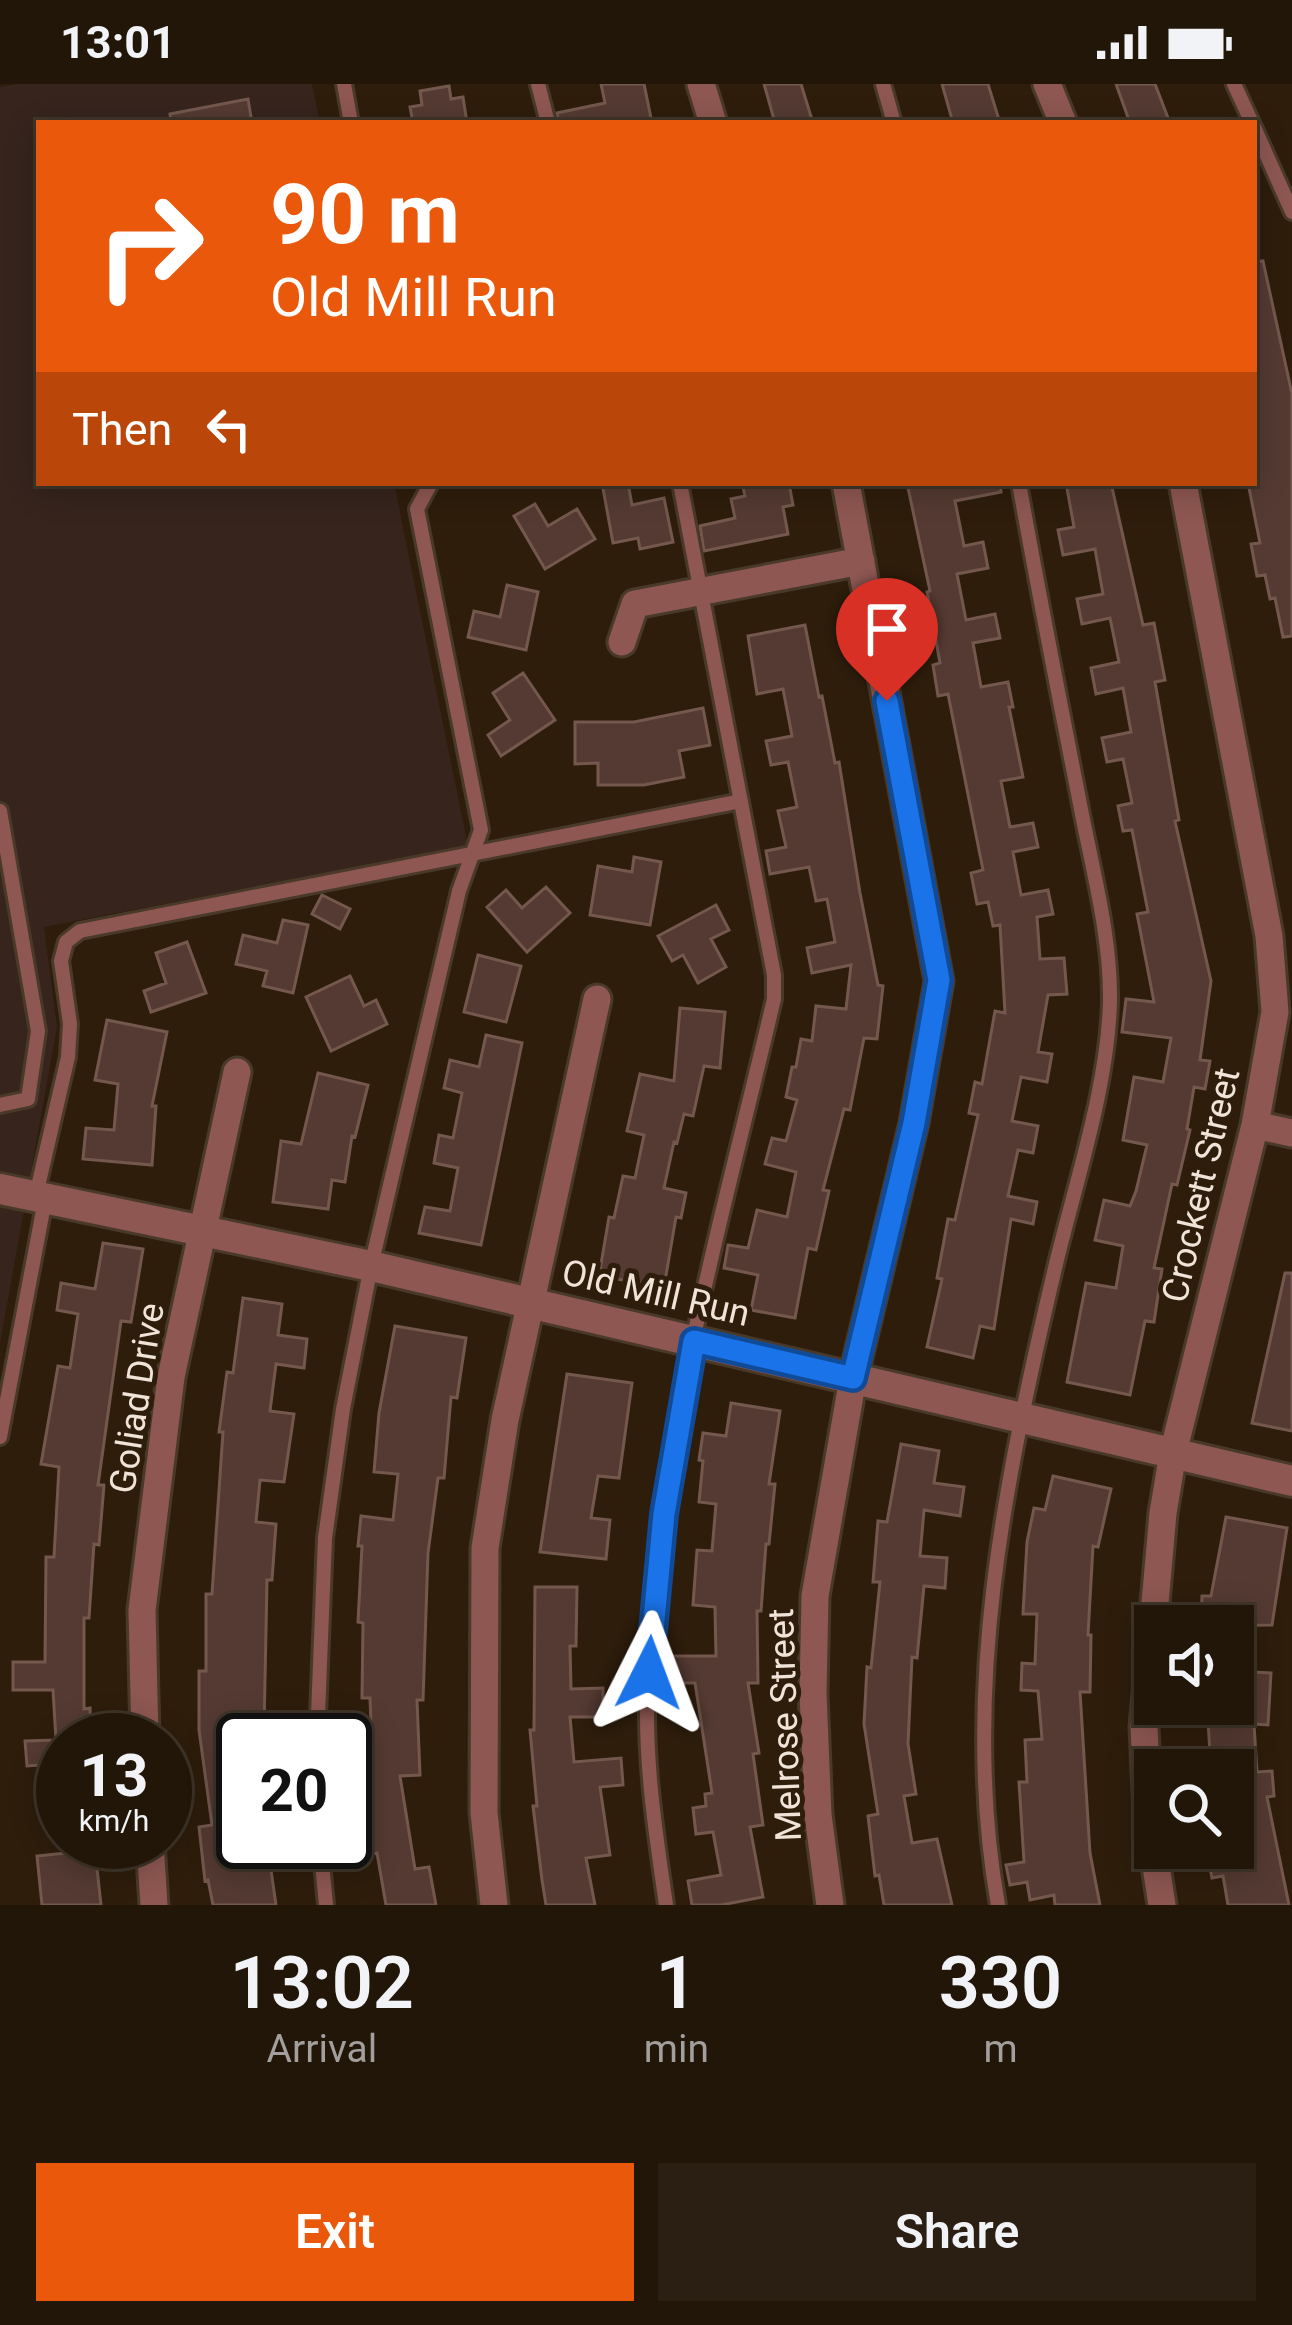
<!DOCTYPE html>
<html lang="en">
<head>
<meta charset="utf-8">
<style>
	:root { --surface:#221608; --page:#2a1f12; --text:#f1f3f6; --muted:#a29f9c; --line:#3f3529; --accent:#ea580c }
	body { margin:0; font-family:Roboto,sans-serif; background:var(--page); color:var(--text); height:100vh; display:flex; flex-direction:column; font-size:45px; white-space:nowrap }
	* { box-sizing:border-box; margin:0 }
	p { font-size:39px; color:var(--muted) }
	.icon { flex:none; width:66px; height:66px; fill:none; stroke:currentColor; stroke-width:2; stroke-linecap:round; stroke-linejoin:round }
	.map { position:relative; height:1821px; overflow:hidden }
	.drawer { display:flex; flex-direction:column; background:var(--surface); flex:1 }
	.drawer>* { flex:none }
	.hud { position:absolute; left:36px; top:36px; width:1221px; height:366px; border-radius:0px; box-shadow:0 6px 30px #0003,0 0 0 3px var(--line); background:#ea580c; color:#fff; overflow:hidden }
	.buttons { position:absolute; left:1134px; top:1521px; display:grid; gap:24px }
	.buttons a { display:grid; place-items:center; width:120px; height:120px; border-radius:0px; background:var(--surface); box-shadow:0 6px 30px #0003,0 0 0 3px var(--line); font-size:60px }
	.speed { position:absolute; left:36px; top:1629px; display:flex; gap:24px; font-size:60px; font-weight:700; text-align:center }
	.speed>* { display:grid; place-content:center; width:156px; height:156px; border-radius:50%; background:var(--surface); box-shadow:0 6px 30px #0003,0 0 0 3px var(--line); line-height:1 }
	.speed small { font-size:30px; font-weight:400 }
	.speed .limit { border:6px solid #111; border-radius:18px; background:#fff; color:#111 }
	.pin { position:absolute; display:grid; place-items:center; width:102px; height:102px; color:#fff; margin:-123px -51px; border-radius:50% 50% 50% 0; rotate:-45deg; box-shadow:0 0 12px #0007 }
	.pin .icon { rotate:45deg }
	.me { position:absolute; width:132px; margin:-66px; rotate:3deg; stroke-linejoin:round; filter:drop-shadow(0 0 9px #0008) }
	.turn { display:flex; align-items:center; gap:42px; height:252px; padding:0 36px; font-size:54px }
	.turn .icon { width:156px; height:156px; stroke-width:2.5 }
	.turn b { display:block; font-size:84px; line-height:102px }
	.then { display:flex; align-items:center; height:114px; padding:0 36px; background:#0003; gap:24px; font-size:45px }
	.eta { display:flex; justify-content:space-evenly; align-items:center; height:204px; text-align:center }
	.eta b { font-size:72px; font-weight:600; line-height:84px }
	.action { display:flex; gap:24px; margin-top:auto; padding:24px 36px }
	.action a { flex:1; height:138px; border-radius:0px; background:var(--accent); color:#fff; font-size:48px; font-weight:600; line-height:138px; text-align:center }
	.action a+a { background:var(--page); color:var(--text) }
	.status { display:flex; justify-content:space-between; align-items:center; height:84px; padding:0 60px; background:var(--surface); direction:ltr }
	.status svg { height:33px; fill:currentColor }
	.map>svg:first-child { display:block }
</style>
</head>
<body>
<div class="status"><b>13:01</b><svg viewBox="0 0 49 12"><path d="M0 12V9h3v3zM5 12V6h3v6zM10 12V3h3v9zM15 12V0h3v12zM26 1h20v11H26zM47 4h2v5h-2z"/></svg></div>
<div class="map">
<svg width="1292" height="1821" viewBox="0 0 1292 1821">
	<rect width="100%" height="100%" fill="#2e1d0b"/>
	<!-- commercial -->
	<path fill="#36241d" d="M17,0H312L320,39H39V399H394L468,762L44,843L57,943L0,1260V3Z"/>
	<!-- building -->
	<path fill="#543a32" stroke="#74584e" stroke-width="3" d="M601,0H644L651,34L628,39H559L557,29L605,19Z
		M764,0H801L813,39H775Z
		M942,0H988L1000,39H953Z
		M1116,0H1155L1170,39H1130Z
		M449,2L451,15L463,13L467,39H413L410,23L422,21L420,7Z
		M248,15L252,39H171L170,30Z
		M1263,177L1292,310V552L1283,553L1275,514L1270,515L1265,491L1257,492L1251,460L1260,459L1248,399H1254V178Z
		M602,399H628L632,421L664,414L673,458L640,465L638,454L613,459Z
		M742,399H789L793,421L783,423L788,450L704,467L700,442L735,434L731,415L745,412Z
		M907,399H1000L1001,408L955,417L964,462L983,458L988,484L957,490L966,536L995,530L1000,554L973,559L981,603L1008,598L1013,623H1009L1023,693L1001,697L1010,743L1033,739L1038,763L1013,768L1021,811L1048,806L1053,830L1037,833L1040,875L1064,874L1067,910L1048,911L1038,968L1052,970L1047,998L1021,993L1012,1037L1038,1042L1033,1069L1018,1066L1008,1112L1037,1118L1033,1140L1011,1135L994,1245L980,1242L973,1274L927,1263L942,1195L937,1194L948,1135L955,1136L978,1031L969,1029L975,998L982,1000L995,927L1005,929L1000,841L993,842L988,818L977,820L971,789L983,786L948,610L938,612L933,581L940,579L927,508L930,507Z
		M1066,399H1111L1143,541L1154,539L1165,596L1155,598L1179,736L1175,737L1211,897L1200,976L1210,977L1205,1005L1194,1003L1187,1045L1190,1046L1177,1101L1172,1100L1154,1184L1162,1185L1154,1238L1145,1237L1130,1311L1067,1298L1086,1199L1116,1204L1123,1162L1095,1156L1104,1116L1130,1122L1136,1107L1147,1061L1123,1056L1134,993L1163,998L1171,954L1122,948L1126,915L1154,918L1137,830L1148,828L1132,746L1123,747L1118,722L1132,719L1123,675L1107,678L1102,654L1131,648L1123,604L1096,610L1091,584L1119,578L1110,534L1082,540L1077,515L1103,510L1095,465L1063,471L1058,446L1074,443Z
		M535,420L548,442L577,425L595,455L545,485L514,432Z
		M507,501L538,508L526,566L468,553L474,527L500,533Z
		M805,541L819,613L822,612L835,679L839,678L860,809L878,901L883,902L877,955L864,954L850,1026L844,1025L823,1106L829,1107L816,1166L808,1164L795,1234L751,1226L758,1191L724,1184L728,1161L748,1164L757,1126L787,1133L796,1088L765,1080L772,1054L786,1057L797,1016L786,1013L792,983H796L801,955L812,957L816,922L846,925L851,881L812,889L807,864L835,858L827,815L816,817L809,783L770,790L766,767L786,763L778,727L797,723L788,678L771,681L766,657L792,652L783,605L757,610L748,552Z
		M523,589L555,636L501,672L488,651L510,636L493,609Z
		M703,624L710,661L679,667L684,693L644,701H598V679L575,680V638H634Z
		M634,773L661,778L650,841L590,831L598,782L632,788Z
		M546,803L570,829L527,868L487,823L506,806L522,824Z
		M322,811L350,825L340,845L312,830Z
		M716,821L729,846L711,855L726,883L698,899L683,871L672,877L658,852Z
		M283,836L308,841L293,909L263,902L267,887L236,880L243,851L277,859Z
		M187,858L206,909L151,928L144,907L166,899L156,869Z
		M478,871L521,882L506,938L464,928Z
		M350,892L364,922L376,916L387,940L331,967L306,913Z
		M680,924L725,928L720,984L704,982L693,1032L684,1030L677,1059L674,1058L664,1104L686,1109L681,1134L676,1133L664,1203L599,1192L609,1133L614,1134L623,1092L635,1094L644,1051L627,1047L640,990L674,997Z
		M107,936L167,948L152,1022H156L152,1081L83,1075L86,1044L114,1046L118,1000L95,996Z
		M486,951L522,959L481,1161L419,1149L425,1123L450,1127L458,1084L434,1079L439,1051L453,1054L462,1009L444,1004L450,976L479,983Z
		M318,989L368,1001L355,1053L352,1052L345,1098L332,1096L328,1125L273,1118L281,1057L301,1060Z
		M103,1159L143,1165L131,1238L121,1237L98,1401H104L99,1461L94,1460L89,1534H84V1625L90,1624L91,1656H63V1715L42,1716L40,1681L27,1682L25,1657L56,1656L53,1606H13V1578H45L46,1473H54L59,1383L41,1380L58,1282L70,1284L78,1230L57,1226L61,1199L95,1205Z
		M1285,1189H1292V1347L1252,1339Z
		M243,1214L282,1220L278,1251L307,1255L304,1284L276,1280L270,1327L294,1330L284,1398L260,1396L256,1438L276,1440L272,1496H267L264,1646H243V1758H267L276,1821H213L208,1796L205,1797L199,1743L212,1741L199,1646V1587H206V1510H212L223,1348H219L227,1288L233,1289Z
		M395,1242L466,1254L457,1314L451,1313L444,1394H438L428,1469L423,1616H417L420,1691L400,1692L415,1785L429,1783L436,1821H386L377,1769L369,1771L359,1712L357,1666H372L370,1614H362L363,1539L358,1538L362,1462H358L361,1432L393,1436L398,1390L374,1388L379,1329Z
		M567,1290L632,1299L619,1394L598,1392L591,1434L610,1436L606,1475L540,1468Z
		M731,1319L780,1327L769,1400H775L769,1460H766L761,1527H757L758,1599H748L759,1669L753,1670L763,1741L750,1743L763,1813L721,1821H692L688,1797L721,1791L713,1748L696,1750L693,1724L706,1722L705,1710L712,1709L695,1599H663V1572H716L715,1523L693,1521L697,1466L712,1467L716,1420L699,1418L703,1377L699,1376L703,1349L726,1352Z
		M901,1360L939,1367L934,1399L964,1403L960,1432L924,1426L920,1472L947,1474L945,1504L924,1502L917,1574L912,1573L908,1660L916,1710L904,1712L912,1759L937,1755L952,1821H884L879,1791L875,1792L868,1732L878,1730L864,1640L867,1583L871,1584L880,1498H873L878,1437L887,1438Z
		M1053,1392L1111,1405L1098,1463L1093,1462L1088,1551H1091L1090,1608H1080L1090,1769L1100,1821H1055L1054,1811L1030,1816L1027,1798L1010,1801L1006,1781L1024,1778L1019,1698H1027L1025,1656L1042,1655L1038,1607L1021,1606L1022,1579L1035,1580L1037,1530H1023L1027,1458L1034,1424L1045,1426Z
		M1226,1433L1287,1444L1272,1541L1201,1542L1202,1512H1211Z
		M535,1503H577L576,1562H570L571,1605L603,1604V1633H570L574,1678L621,1674L623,1701L600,1703L610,1771L586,1774L595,1821H546L542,1796L533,1722H537L530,1646H534Z
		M1233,1587L1271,1589L1268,1641L1254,1640L1257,1688L1272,1687L1274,1712L1267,1713L1289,1821H1228L1223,1792L1212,1794L1206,1764H1233V1686H1211L1208,1637L1170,1635L1171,1620H1233Z
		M95,1766L101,1821H42L37,1772Z"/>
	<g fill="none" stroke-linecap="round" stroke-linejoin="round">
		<!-- service casing -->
		<g stroke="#493928" stroke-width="20">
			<path id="service" d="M344,0L351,39
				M538,0L548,39
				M883,0L894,39
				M1234,0L1252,39
				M1254,43L1292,128
				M0,727L38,947L28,1015L0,1021
				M36,1111L68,973L70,940L61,877L66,858L80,847L741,717
				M0,1353L45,1116
				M317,1656L325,1454L343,1325L371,1182L459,807L481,746L417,425L431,399
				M320,1758L326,1821
				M666,1821C657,1758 647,1695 647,1631C648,1389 719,1149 774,915V891L680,399
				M998,1821C960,1607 1006,1392 1055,1184C1075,1100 1108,1003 1110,917C1111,852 1092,784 1080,720C1059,613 1038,506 1019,399"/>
		</g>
		<!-- minor casing -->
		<g stroke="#493928" stroke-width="33">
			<path id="minor" d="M701,0L713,39
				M1047,0L1063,39
				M622,558L635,520L861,477
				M1255,1041L1292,1049
				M145,1656L142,1526L171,1293L237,988
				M150,1758L154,1821
				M494,1821L484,1729L485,1464L505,1336L597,915
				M830,1821L818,1731L813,1609L815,1512L853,1294L914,1039L939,897L846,399
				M1162,1821L1148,1730L1144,1643L1163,1429L1173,1369L1255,1041L1275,928L1269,852L1183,399"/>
		</g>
		<!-- tertiary casing -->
		<g stroke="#493928" stroke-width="36">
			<path id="tertiary" d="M0,1105L371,1182L1292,1397"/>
		</g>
		<!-- service -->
		<use href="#service" stroke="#8e5751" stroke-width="14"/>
		<!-- minor -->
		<use href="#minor" stroke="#8e5751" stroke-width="27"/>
		<!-- tertiary -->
		<use href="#tertiary" stroke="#8e5751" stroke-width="30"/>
	</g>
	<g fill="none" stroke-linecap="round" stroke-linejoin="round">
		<!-- route casing -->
		<g stroke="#114b97" stroke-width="30">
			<path id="route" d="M649,1589L664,1430L694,1257L853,1294L914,1039L939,896L887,617"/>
		</g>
		<!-- route -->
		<use href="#route" stroke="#1a73e8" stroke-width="21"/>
	</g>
	<g text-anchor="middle" stroke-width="10" stroke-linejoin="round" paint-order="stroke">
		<!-- street labels -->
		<g font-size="36" fill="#f0e4d9" stroke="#2e1d0b">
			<text transform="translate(1200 1101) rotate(-77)" y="13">Crockett Street</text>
			<text transform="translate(656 1208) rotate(13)" y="13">Old Mill Run</text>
			<text transform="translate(136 1314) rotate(-81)" y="13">Goliad Drive</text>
			<text transform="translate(784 1641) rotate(-92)" y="13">Melrose Street</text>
		</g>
	</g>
</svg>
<div class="buttons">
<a><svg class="icon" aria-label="sound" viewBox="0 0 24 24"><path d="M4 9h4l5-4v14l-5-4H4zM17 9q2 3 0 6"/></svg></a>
<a><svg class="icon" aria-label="search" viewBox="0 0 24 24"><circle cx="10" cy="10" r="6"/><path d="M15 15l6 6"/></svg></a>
</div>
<div class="speed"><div>13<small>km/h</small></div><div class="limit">20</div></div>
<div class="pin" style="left:887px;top:617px;background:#d93025"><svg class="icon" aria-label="arrive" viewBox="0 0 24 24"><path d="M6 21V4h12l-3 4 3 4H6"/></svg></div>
<svg class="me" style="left:649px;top:1589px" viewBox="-20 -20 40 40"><path d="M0-17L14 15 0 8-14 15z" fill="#1a73e8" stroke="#fff" stroke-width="4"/></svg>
<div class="hud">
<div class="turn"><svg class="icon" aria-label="right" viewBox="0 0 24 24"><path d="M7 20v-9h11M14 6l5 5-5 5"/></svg><div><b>90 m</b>Old Mill Run</div></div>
<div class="then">Then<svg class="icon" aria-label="left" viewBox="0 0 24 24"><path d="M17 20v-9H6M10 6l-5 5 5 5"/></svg></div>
</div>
</div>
<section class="drawer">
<div class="eta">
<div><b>13:02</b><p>Arrival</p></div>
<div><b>1</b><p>min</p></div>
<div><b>330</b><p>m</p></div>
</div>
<div class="action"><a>Exit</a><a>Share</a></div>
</section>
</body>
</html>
